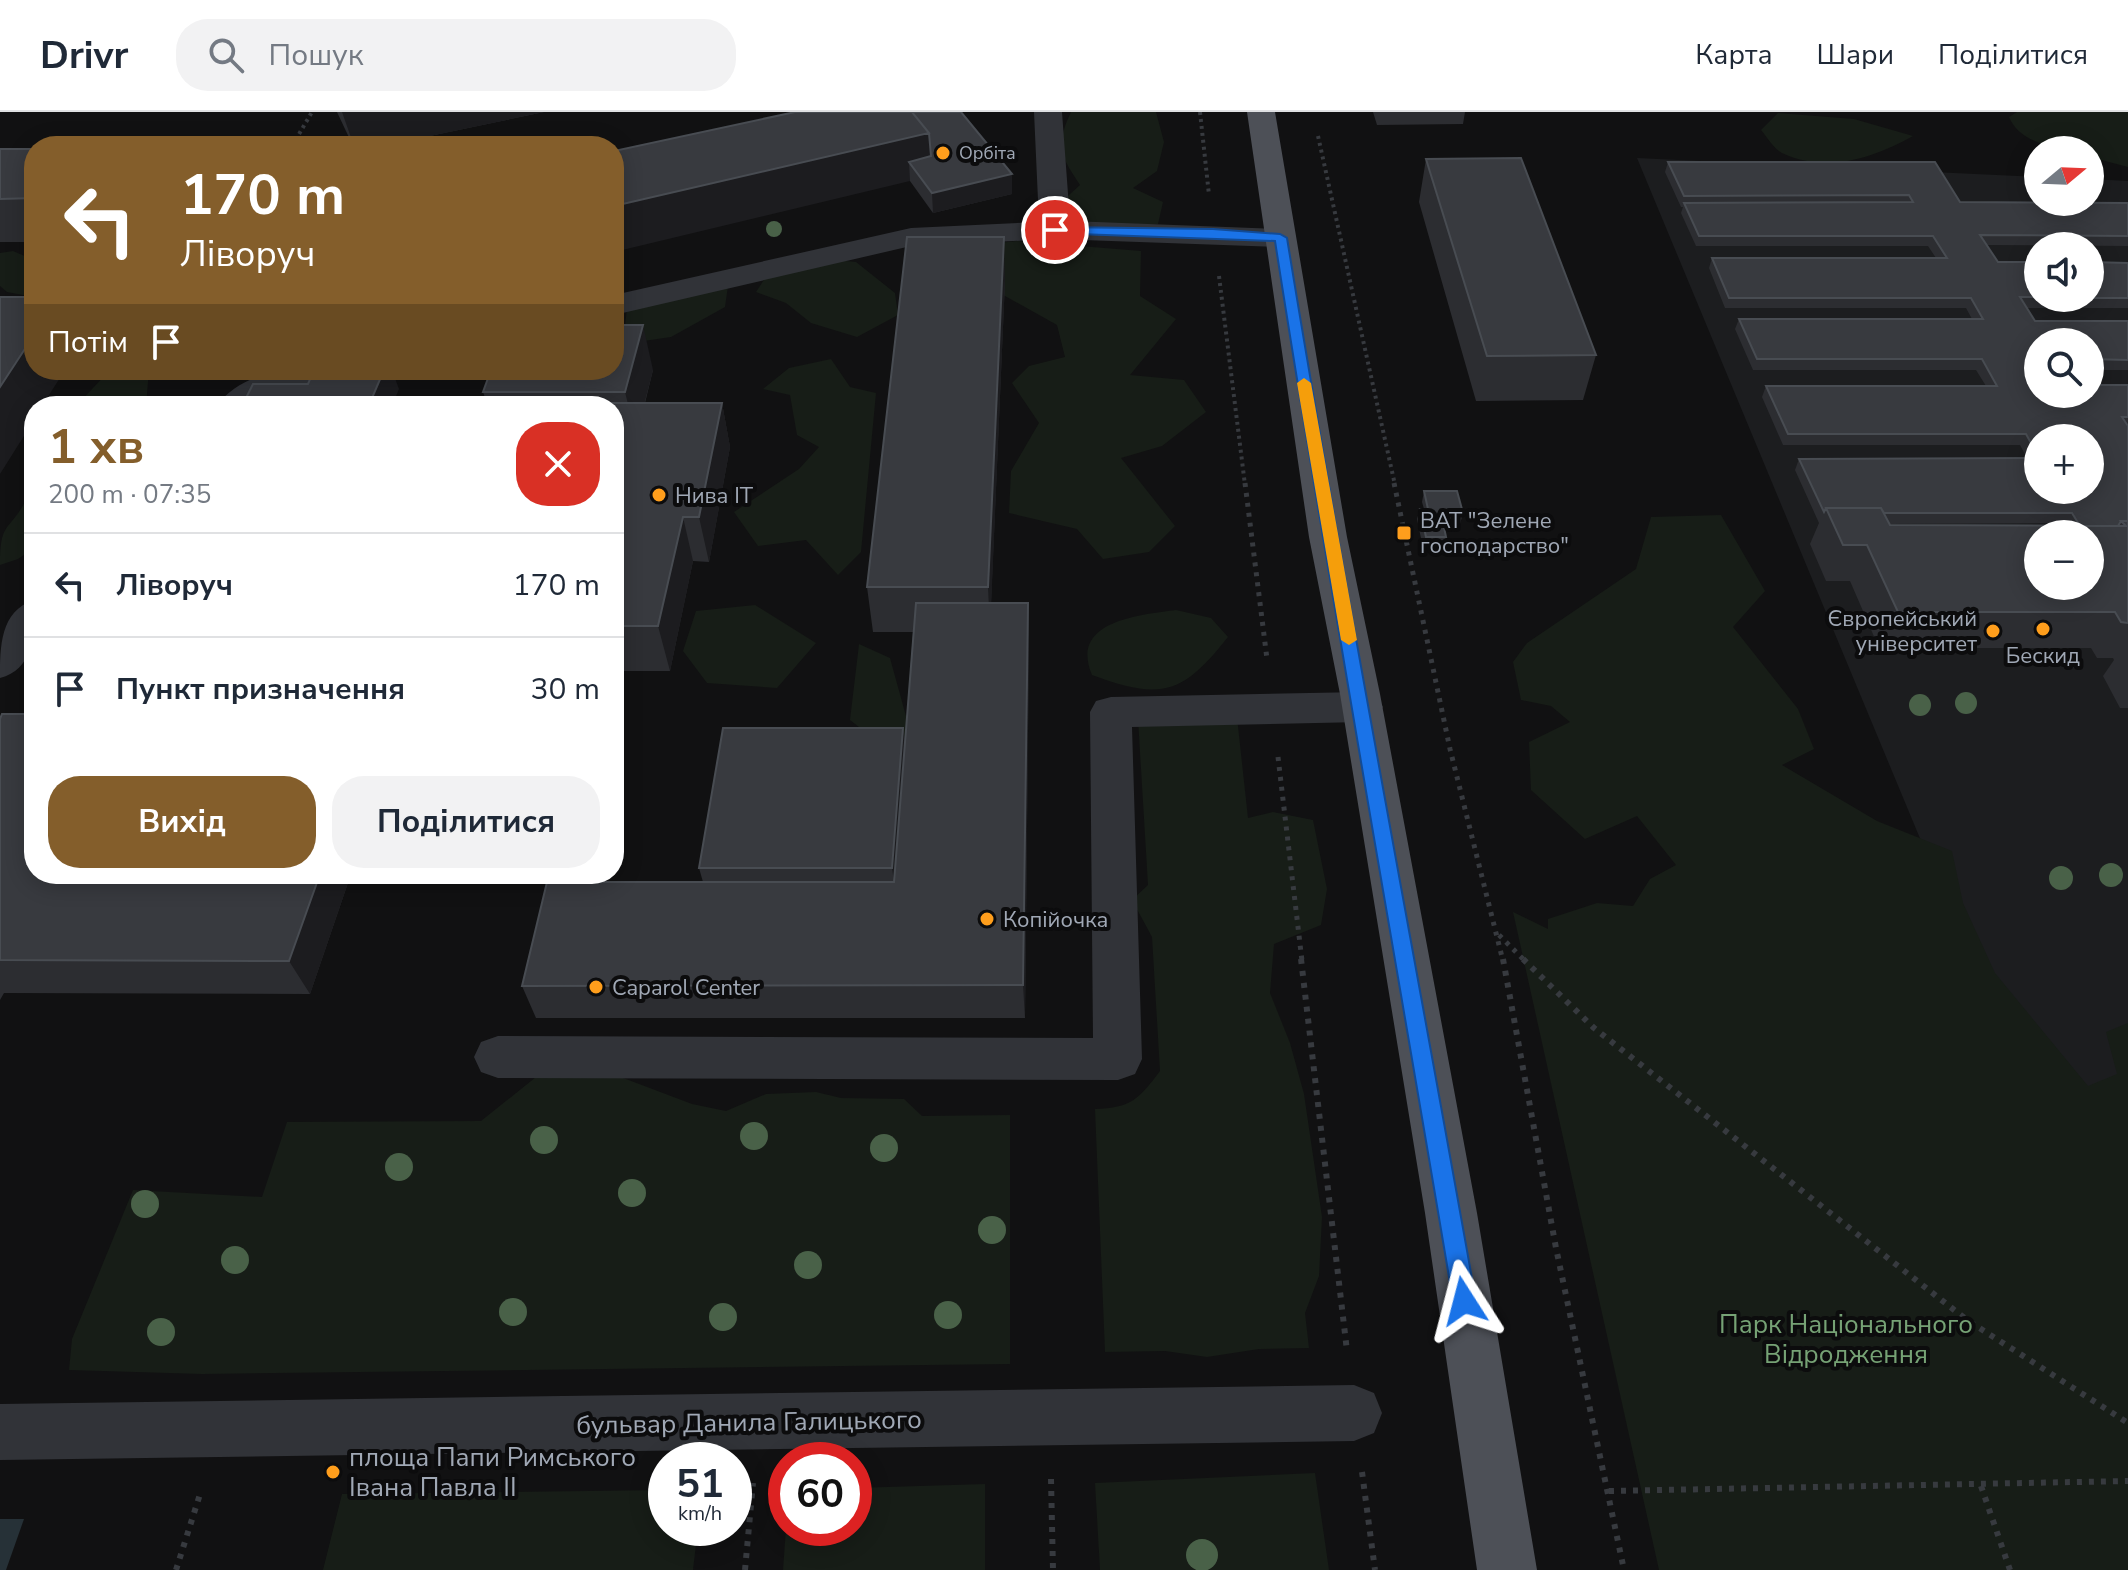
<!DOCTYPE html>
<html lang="uk">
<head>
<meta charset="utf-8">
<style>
	:root { --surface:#fff; --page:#f2f2f3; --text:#1f2937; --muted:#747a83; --line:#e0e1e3; --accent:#845e2b }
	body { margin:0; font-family:"Nunito Sans",sans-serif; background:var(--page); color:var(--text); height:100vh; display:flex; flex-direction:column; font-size:30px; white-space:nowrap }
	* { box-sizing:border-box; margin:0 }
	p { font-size:26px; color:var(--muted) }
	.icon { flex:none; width:44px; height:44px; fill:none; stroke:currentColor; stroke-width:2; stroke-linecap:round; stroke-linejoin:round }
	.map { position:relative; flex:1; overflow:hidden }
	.details { position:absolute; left:24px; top:284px; width:600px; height:488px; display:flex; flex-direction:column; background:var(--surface); border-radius:32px; box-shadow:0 4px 20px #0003 }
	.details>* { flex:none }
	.guide { position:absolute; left:24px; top:24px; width:600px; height:244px; border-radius:32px; box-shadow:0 4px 20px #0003; background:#845e2b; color:#fff; overflow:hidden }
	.needle { width:52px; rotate:71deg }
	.fabs { position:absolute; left:2024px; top:24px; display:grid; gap:16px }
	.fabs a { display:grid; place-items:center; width:80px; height:80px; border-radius:50%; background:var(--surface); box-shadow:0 4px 20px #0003; font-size:40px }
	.speed { position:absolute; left:648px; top:1330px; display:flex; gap:16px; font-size:40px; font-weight:700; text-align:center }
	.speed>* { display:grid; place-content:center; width:104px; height:104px; border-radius:50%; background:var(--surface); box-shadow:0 4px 20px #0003; line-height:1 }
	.speed small { font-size:20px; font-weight:400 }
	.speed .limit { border:12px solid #d22; background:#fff; color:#111 }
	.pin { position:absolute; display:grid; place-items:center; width:68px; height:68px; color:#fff; margin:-34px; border:4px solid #fff; border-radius:50%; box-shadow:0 2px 8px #0007 }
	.me { position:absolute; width:88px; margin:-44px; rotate:351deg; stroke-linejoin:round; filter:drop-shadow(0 0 6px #0008) }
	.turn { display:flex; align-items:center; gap:28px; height:168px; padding:0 24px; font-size:36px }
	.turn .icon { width:104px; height:104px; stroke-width:2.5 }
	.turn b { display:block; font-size:56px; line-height:68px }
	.then { display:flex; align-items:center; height:76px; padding:0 24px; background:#0003; gap:16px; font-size:30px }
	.round { display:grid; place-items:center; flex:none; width:84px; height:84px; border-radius:32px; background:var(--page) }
	.head { display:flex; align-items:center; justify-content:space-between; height:136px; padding:0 24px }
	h1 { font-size:48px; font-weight:700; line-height:60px; color:var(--accent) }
	.cta { display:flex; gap:16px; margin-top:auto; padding:16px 24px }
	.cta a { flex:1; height:92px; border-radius:32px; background:var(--accent); color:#fff; font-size:32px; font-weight:700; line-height:92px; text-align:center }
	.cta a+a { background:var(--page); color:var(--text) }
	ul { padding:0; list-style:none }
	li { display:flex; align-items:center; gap:24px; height:104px; padding:0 24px; border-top:2px solid var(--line) }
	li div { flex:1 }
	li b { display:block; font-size:30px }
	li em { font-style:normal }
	header { display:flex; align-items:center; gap:48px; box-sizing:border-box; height:112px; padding:0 40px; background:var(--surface); border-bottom:2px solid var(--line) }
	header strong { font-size:38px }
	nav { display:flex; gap:44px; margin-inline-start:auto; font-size:28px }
	.search { width:560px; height:72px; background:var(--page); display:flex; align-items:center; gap:20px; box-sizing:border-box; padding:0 28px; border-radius:32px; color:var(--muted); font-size:30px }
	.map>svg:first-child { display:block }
</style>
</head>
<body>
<header>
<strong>Drivr</strong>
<div class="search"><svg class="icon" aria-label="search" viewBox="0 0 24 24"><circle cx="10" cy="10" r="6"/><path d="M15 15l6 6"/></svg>Пошук</div>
<nav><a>Карта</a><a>Шари</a><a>Поділитися</a></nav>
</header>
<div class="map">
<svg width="2128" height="1458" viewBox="0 0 2128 1458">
	<rect width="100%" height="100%" fill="#111112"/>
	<!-- built -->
	<path fill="#1c1d1f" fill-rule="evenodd" d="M1637,46L2038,65V90H2090V67L2128,69V1213L2122,1212ZM2038,134H2090V186H2038ZM2038,230H2090V282H2038ZM2038,326H2090V378H2038ZM2038,422H2090V474H2038Z"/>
	<!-- green -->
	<path fill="#171d17" d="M1071,0H1156L1164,30L1157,59L1133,76L1163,90L1158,112L1083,118L1058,93L1080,73C1060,43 1055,34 1071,0Z
		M2017,0H2128V55L2090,45V38C2063,38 2021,34 2009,5Z
		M1778,1L1854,7L1913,24C1873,46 1827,62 1782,41C1774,37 1767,25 1761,18Z
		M1019,129L1141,139L1140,184L1176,207L1130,263L1184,268L1206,300L1162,334L1121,346L1175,414L1149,440L1103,447L1077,417L1009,401L1011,359L1039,311L1012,271L1029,254L1065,245L1057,213L946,151L976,133Z
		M13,139L34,148V185L7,180L0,174V141Z
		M808,145L856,150L895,181L898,203L857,225L811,211L786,191L756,180L773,154Z
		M729,167L725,195L671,225L623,232L628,187Z
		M831,247L850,275L876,281L861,440L838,463L806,428L758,434L734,400L799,357L819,335L797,323L790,283L763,277L789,256Z
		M110,258H149L146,294H76Z
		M34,339V436L18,447L0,453C0,409 8,421 25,390C32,377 31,353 34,339Z
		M1721,403L1765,479L1733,515L1798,597L1814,637L1782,653L1877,709L1952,739L1963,791L1995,861L2088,974L2117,962L2106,920L2128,911V1458H1659L1513,800L1548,817V807L1597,791L1633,794L1650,767L1676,753L1637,704L1585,727L1531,678L1529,630L1570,610L1551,594L1521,588L1513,550L1527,531L1636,457L1651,405Z
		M755,493L816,531L777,576L707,571L683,539L696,499Z
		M1176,498L1211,506L1228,525C1183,582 1162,589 1092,563C1069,509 1139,503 1176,498Z
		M859,532L890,546L912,626L882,633L850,608Z
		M1237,605L1248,706L1273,700L1313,708L1327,777L1321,813L1274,832L1270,881L1290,931L1304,982L1322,1105L1319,1164L1305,1201L1309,1236L1259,1237L1207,1245L1165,1239L1105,1240L1095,997C1131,996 1139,987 1160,959L1152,825L1132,788L1148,773L1138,607Z
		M541,961L618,964L692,992L726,999L766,982L816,980L841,986L904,987L922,1004L1010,1003V1252L202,1262L69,1258L72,1227L133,1078L262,1085L287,1010L481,1009Z
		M1315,1361L1329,1458H1100L1095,1371Z
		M985,1372V1458H783L786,1416H854V1376Z
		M666,1378V1416H698L693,1458H323L342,1382Z"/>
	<!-- water -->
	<path fill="#263137" d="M0,1407H24L6,1458H0Z"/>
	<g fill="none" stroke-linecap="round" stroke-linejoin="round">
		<!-- path-far2 -->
		<path stroke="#373a3f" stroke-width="4" stroke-dasharray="3 4" stroke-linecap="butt" d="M1200,0L1209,83
			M1318,24L1395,373
			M292,34L312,0
			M1219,164L1245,373"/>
		<!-- path-far1 -->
		<path stroke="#373a3f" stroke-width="5" stroke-dasharray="4 6" stroke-linecap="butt" d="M1245,371L1267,547
			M1394,371L1450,637L1503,849
			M1278,645L1302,849
			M1499,823L1525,849"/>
		<!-- path -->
		<path stroke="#373a3f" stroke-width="6" stroke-dasharray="5 7" stroke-linecap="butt" d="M1301,847L1347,1239
			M1503,847L1556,1136L1624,1458
			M1523,847L1594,916L1967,1208L2128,1311
			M1362,1360L1375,1458
			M1051,1367L1053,1458
			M1981,1374L2010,1458
			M1609,1379L2128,1369
			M176,1458L201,1379
			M745,1458L753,1371"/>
		<!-- minor -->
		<path fill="#313338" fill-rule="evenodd" d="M1034,0H1062L1070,109L1280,117L1291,119L1296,126L1291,133L1280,135L1055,127L911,134L614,203V183L911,116L1039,110Z
			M280,258H342L337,265L280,279L257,294H217C230,274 257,263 280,258Z
			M34,488C34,520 36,556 0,566C0,535 0,499 34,488Z
			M1362,580L1377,584L1383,595L1377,606L1362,610L1132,615L1142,947L1135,962L1118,968L498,966L481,960L474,945L481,930L498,924L1093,926L1090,600L1096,589L1111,585Z
			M1354,1273L1374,1281L1382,1301L1374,1321L1354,1329L0,1348V1292Z"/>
		<!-- major -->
		<path fill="#4d5057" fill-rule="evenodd" d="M1247,0H1275L1347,425L1380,582L1477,1101L1537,1458H1477L1425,1101L1340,582L1309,425Z"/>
	</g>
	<!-- trees -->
	<g fill="#496148">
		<circle cx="774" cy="117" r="8"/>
		<circle cx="1966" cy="591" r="11"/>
		<circle cx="1920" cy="593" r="11"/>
		<circle cx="2111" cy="763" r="12"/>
		<circle cx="2061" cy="766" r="12"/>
		<circle cx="754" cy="1024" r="14"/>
		<circle cx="544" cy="1028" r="14"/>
		<circle cx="884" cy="1036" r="14"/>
		<circle cx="399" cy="1055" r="14"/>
		<circle cx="632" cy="1081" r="14"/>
		<circle cx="145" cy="1092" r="14"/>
		<circle cx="992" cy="1118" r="14"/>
		<circle cx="235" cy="1148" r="14"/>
		<circle cx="808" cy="1153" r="14"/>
		<circle cx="513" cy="1200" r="14"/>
		<circle cx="948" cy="1203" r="14"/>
		<circle cx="723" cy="1205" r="14"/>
		<circle cx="161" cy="1220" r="14"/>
		<circle cx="1202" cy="1443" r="16"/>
	</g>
	<!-- wall -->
	<path fill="#2c2d31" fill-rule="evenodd" d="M337,0H544L382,34H353Z
		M795,0L1012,62V82L933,101L910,69Z
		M1373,0H1465L1463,12L1377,13Z
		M0,37H34V130H0Z
		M1426,47L1596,243L1583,288L1476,289L1419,90Z
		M1668,50L1960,90L2128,91V134L1987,133L1998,150L2128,151V196H2027L2035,209H2128V258H2090V230H2038L2101,273H2128V596H2120L2103,564L2114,548L2113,546H2097L2091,536H1879L1850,469H1826L1810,432L1819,411L1795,358L1799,347L2027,346L2020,333H1783L1762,285L1766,274H1986L1976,258H1753L1735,217L1739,207H1972L1966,196H1725L1709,156L1712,146H1936L1928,134H1696L1681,101L1683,95H1681L1665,60ZM2038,326L2090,378H2038ZM2066,411L2067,414L1890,413L1889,412Z
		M1005,169L991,491H1028L1029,526L1025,906H536L522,874L703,770L699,756L903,616L905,630L913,520H873L867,475Z
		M653,258L645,291H722L730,335L709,450L693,449L670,559H614V294H488L483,280Z
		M1424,379L1463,401L1460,412H1443L1446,425L1444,436H1423L1417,407L1420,397H1424L1422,390Z
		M0,607L351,762L310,882L4,881L0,888Z"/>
	<!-- shaded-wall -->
	<path fill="#1c1c1f" d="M342,0H544L382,34H354Z
		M929,21L932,64L909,50L910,69L614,140V94Z
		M1012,62V82L933,101L932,81Z
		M1004,125L1005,169L990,520L988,475Z
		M643,213L653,258L636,324L625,280Z
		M34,223V258H65L42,294H34V308L0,362V275Z
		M384,258H392L399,277L392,294L372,286Z
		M722,291L730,335L709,450L699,405Z
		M683,405L693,449L670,559L658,514Z
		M1028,491L1029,526L1025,906L1023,873Z
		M903,616L909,665L899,804L892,756Z
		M320,762H351L310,882L289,849Z"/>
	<!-- building -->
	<path fill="#383a3f" stroke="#484c52" stroke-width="2" fill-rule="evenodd" d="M795,0H912L929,21L614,94V39Z
		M912,0H961L1012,62L932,81L909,50L931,44L929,21Z
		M0,37H34V86L0,87Z
		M1521,46L1596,243L1487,244L1426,47Z
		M1668,50H1935L1960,90L2128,91V124L1980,123L1998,150H2038V185H2020L2035,209H2128V248L2090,247V230H2038V282H2090V260L2101,273H2128V305H2122L2128,314V409H2121L2118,414H2080L2072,401H1884L1881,396H1826L1824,400L1799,347L2038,346V378H2090V326H2038V344L2026,322H1788L1766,274H1997L1982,247H1757L1739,207H1983L1971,186H1729L1712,146H1947L1933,124H1699L1684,91L1913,90L1909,83L1684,84Z
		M907,125H1004L988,475H867Z
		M2090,150L2128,151V186H2090Z
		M0,185H34V223L0,275Z
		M614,213H643L625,280H483L491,258H614Z
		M314,258H384L372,286H405L402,294H242L253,272H308Z
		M610,291H722L699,405H683L658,514H614V294H609Z
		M1424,379H1457L1463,401H1441L1446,425H1426L1420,397H1428Z
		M1826,396H1881L1890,413L2126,414L2121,409H2128V511L2121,510L2115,500H1898L1867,433H1843ZM2038,422H2090V474H2038Z
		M916,491H1028L1023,873L522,874L547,770H894Z
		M2,602H34V762H320L289,849L0,848V607Z
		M723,616H903L892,756H699Z"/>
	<!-- route -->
	<path fill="#1a73e8" stroke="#114b97" stroke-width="2" d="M1055,115L1213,117L1280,122L1287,126C1345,481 1413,834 1476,1189L1472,1196L1464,1199L1457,1196L1453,1189C1394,835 1330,483 1275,129L1050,121L1048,118Z"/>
	<!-- slow -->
	<path fill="#f59e0b" d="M1304,266L1311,271L1357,528L1349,533L1341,528L1297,271Z"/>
	<!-- markers -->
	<g fill="#ff9e1c" stroke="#0c0c0d" stroke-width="3">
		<circle cx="943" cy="41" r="8"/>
		<circle cx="659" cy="383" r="8"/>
		<rect x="1396" y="413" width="16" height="16" rx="4"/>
		<circle cx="2043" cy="517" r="8"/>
		<circle cx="1993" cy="519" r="8"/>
		<circle cx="987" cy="807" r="8"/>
		<circle cx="596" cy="875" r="8"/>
		<circle cx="333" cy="1360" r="8"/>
	</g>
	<g text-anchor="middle" stroke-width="8" stroke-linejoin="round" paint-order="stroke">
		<!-- far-poi labels -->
		<g font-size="18" fill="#a0a8b5" stroke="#0c0c0d" text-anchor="start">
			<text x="959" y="47">Орбіта</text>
		</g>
		<!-- poi labels -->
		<g font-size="22" fill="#a0a8b5" stroke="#0c0c0d" text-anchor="start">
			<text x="675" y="391">Нива IT</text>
			<text x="1420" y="416">ВАТ "Зелене<tspan x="1420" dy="25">господарство"</tspan></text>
			<text x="1977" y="514" text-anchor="end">Європейський<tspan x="1977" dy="25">університет</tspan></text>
			<text x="2043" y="551" text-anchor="middle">Бескид</text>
			<text x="1003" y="815">Копійочка</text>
			<text x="612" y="883">Caparol Center</text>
		</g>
		<!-- near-park labels -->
		<g font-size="26" fill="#76a275" stroke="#0c0c0d">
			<text x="1846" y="1221">Парк Національного<tspan x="1846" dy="30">Відродження</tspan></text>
		</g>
		<!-- near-street labels -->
		<g font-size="26" fill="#a0a8b5" stroke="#0c0c0d">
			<text transform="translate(749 1310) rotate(-1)" y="9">бульвар Данила Галицького</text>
		</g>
		<!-- near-poi labels -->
		<g font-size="26" fill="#a0a8b5" stroke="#0c0c0d" text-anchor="start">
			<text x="349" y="1354">площа Папи Римського<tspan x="349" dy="30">Івана Павла ІІ</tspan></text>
		</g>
	</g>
</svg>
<div class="fabs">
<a><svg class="needle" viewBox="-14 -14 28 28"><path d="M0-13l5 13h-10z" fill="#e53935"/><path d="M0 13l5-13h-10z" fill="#747a83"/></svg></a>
<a><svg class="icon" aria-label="sound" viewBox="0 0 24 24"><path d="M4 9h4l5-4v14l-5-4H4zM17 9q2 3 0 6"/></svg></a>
<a><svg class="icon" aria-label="search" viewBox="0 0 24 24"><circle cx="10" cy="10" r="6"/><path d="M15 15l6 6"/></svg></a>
<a>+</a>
<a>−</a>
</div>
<div class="speed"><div>51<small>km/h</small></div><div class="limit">60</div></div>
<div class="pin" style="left:1055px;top:118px;background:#d93025"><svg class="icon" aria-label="arrive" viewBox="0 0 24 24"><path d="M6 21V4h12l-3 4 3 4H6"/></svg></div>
<svg class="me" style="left:1464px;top:1189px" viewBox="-20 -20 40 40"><path d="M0-17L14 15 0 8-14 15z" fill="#1a73e8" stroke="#fff" stroke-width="4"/></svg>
<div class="guide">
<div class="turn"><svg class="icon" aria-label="left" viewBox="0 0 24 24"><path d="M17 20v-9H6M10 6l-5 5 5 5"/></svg><div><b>170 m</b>Ліворуч</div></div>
<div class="then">Потім<svg class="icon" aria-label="arrive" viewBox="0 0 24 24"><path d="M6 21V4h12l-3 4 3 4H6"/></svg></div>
</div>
<section class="details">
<div class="head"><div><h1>1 хв</h1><p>200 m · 07:35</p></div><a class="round" style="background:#d93025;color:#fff"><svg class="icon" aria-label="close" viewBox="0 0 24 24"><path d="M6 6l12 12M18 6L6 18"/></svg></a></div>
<ul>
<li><svg class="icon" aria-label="left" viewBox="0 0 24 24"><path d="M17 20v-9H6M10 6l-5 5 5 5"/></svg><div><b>Ліворуч</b></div><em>170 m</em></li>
<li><svg class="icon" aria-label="arrive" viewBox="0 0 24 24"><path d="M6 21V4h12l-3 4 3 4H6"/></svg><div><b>Пункт призначення</b></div><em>30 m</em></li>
</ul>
<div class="cta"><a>Вихід</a><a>Поділитися</a></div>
</section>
</div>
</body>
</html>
